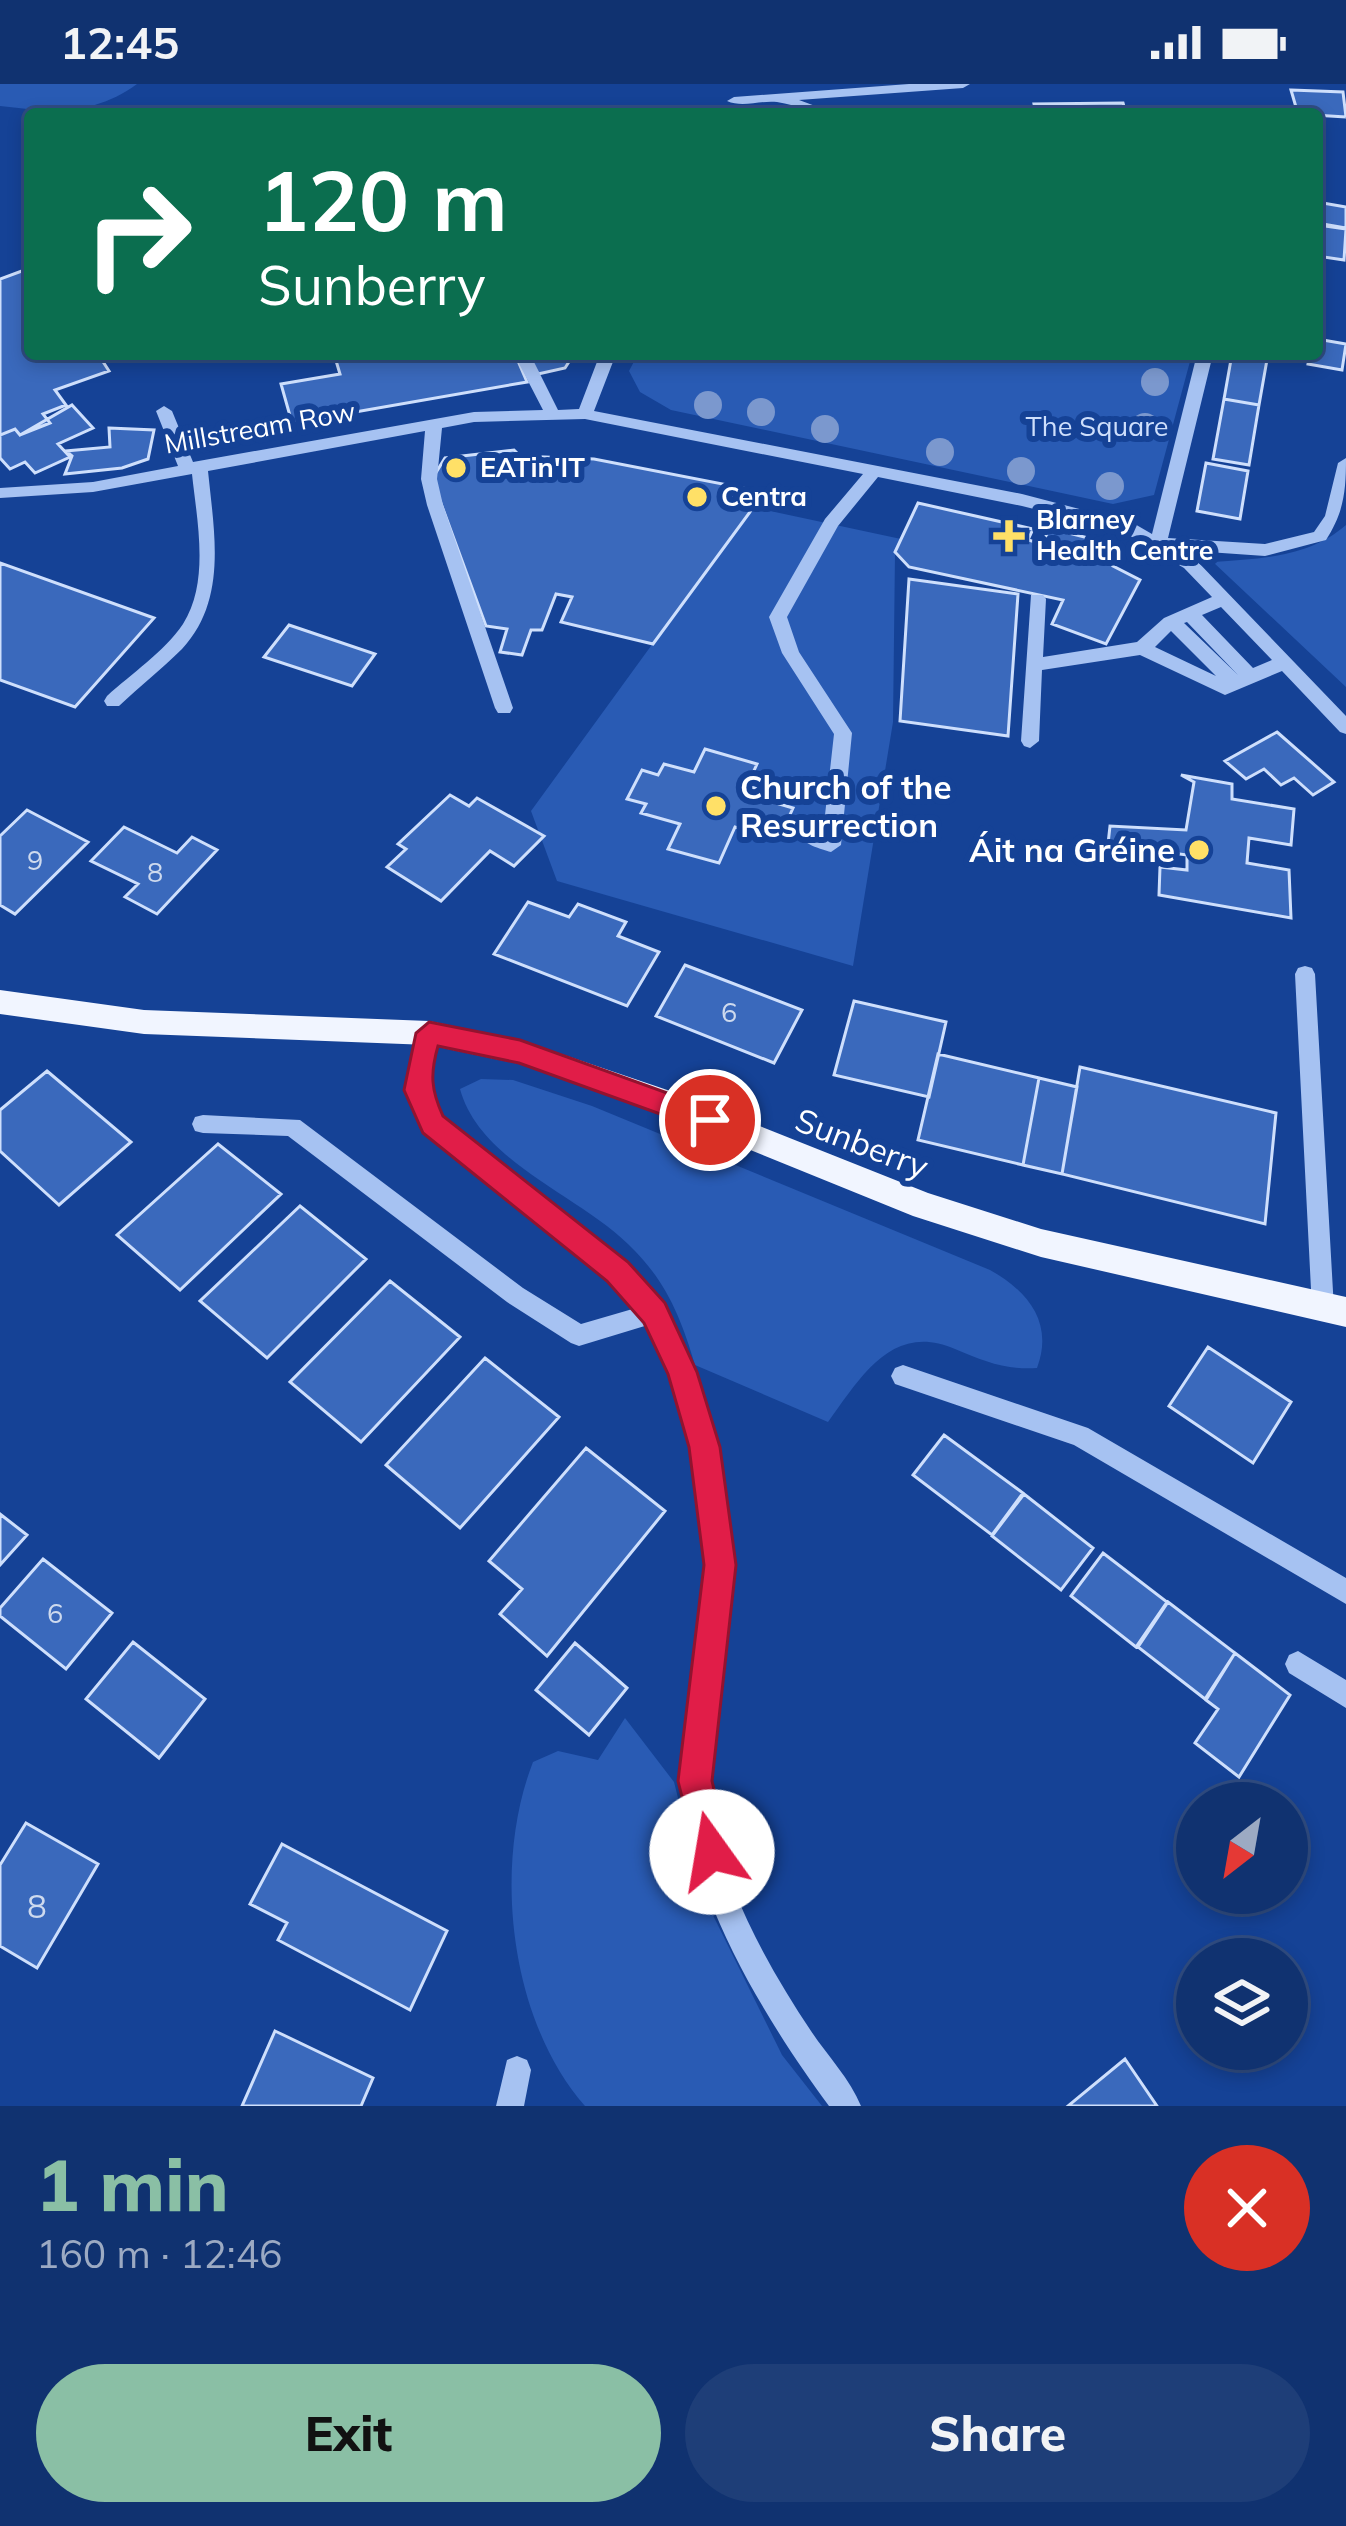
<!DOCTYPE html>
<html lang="en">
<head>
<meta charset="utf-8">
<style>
	:root { --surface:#103270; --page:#1e3e78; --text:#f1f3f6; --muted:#9caac3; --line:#304d83; --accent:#8abfa5 }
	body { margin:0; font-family:Mulish,sans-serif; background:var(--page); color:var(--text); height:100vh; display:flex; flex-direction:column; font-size:45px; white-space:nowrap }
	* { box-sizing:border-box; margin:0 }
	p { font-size:39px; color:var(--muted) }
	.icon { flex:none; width:66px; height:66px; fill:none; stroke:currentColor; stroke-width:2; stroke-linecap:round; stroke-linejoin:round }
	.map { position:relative; height:2022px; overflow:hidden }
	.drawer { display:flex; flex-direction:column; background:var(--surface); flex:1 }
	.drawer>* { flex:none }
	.top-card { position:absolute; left:24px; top:24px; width:1299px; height:252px; border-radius:12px; box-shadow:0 6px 18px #0003,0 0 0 3px var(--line); background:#0b6e4f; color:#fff; overflow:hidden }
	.needle { width:78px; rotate:211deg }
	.buttons { position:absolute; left:1176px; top:1698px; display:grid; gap:24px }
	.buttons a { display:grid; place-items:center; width:132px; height:132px; border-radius:50%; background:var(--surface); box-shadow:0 6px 18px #0003,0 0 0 3px var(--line); font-size:60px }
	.pin { position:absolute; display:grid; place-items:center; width:102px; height:102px; color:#fff; margin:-51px; border:6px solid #fff; border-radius:50%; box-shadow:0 3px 12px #0007 }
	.me { position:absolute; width:132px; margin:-66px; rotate:347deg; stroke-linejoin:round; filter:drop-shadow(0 0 9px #0008) }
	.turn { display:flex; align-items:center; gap:42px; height:252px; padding:0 36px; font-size:54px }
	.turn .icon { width:156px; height:156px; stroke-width:2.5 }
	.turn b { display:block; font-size:84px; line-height:102px }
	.round { display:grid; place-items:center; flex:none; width:126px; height:126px; border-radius:63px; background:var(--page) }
	.head { display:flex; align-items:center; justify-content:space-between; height:204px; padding:0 36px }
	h1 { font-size:72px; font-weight:800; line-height:90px; color:var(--accent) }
	.action { display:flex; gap:24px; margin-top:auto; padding:24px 36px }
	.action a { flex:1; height:138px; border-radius:72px; background:var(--accent); color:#111; font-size:48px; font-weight:800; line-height:138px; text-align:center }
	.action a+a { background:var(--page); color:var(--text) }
	.status { display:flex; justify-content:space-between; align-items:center; height:84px; padding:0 60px; background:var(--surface); direction:ltr }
	.status svg { height:33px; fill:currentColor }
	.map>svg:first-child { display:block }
</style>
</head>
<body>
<div class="status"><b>12:45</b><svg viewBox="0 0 49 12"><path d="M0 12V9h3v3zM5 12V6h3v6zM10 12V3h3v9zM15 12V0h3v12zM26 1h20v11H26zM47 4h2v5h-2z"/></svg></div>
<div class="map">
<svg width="1346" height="2022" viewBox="0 0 1346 2022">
	<rect width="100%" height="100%" fill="#154296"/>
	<!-- green -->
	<path fill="#295bb4" d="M0,0H137C93,32 52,28 0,22Z
		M638,270H1192L1154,411L1113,420L671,326L640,308L629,287Z
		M752,423L901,455L895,469L893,638L853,882L557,797L531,727Z
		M1346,441V603L1213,478C1261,474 1308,474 1346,441Z
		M481,995L513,996L592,1022L990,1186C1028,1207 1054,1239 1037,1284C1004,1286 984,1277 955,1265C892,1238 861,1293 828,1338L695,1281C682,1237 668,1201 635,1167C584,1112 481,1081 460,1005Z
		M625,1634L674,1698L702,1809L782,1971L822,2022H585C510,1937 492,1783 533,1678L558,1667L598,1676Z"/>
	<!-- building -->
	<path fill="#3a69bc" stroke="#cedffc" stroke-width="3" d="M1291,6L1343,8L1346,33L1298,30Z
		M1123,19L1126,30H1036L1034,20Z
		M1269,23L1272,30H1179L1177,25Z
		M1317,118L1346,123V144L1317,139Z
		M1318,141L1346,145L1344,176L1317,172Z
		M30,184V270H98L109,287L55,306L66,321L43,330L50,339L20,351L15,345L0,351V195Z
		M1317,255L1346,260L1342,286L1308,280L1310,270H1317Z
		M334,270H515L527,298L292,339L281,300L340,290Z
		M526,270H574L565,284L538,290Z
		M1232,270H1268L1259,321L1224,315Z
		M1224,315L1259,321L1249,381L1213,375Z
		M72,321L93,344L58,360L70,373L35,389L25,378L10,385L0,374V351L15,345L20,351Z
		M109,344L154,346L148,375L122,384L65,390L72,372L66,367L110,363Z
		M514,366L520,372L594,375L759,407L750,428L653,560L561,538L572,513L556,510L542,546H531L522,571L500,568L507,545L486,542L432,395L445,374Z
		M1206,379L1248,387L1240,435L1197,427Z
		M918,419L1033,445L1028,456L1043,460L1049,444L1120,462L1113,482L1140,496L1106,560L1052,540L1063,516L909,483L895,468Z
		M0,479L154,534L75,623L0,596Z
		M909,495L1018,510L1008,652L900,637Z
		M289,541L375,570L352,602L264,573Z
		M1277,648L1334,698L1313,711L1294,694L1281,701L1264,685L1246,695L1225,677Z
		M705,665L757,680L747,702L772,709L769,717L793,724L779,755L735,743L719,779L668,765L680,740L641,729L646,720L627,715L642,686L658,691L664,680L694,688Z
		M1181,691L1232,700V715L1294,725L1291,761L1249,754L1247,779L1289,786L1291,834L1159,811L1160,783L1187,786V771L1108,760L1110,742L1186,746L1194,698Z
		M450,711L469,722L477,714L544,752L514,782L490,767L441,817L387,783L406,765L398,760Z
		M27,726L88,758L15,830L0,821V752Z
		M124,743L177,769L192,753L217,766L157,830L125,813L138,800L91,777Z
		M528,818L569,833L578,820L626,838L618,852L659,868L627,922L494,870Z
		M685,881L802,926L774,979L656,932Z
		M854,917L946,938L929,1013L834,991Z
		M938,970L1039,994L1023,1081L918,1056Z
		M1080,983L1276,1029L1265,1140L1062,1090Z
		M47,987L131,1058L59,1121L0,1067V1026Z
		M1039,994L1077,1003L1062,1090L1023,1081Z
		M218,1060L281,1110L180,1206L117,1151Z
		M300,1122L366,1175L267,1274L200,1217Z
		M390,1197L460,1253L361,1358L290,1298Z
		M1208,1263L1291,1318L1253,1379L1169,1322Z
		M485,1274L559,1333L460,1444L386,1381Z
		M944,1351L1023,1409L992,1451L913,1391Z
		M586,1364L665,1427L547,1572L500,1530L522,1505L489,1477Z
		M1024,1410L1093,1464L1061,1506L992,1452Z
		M0,1430L27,1451L0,1481Z
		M1103,1469L1167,1518L1136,1563L1071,1512Z
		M43,1475L112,1529L66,1585L0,1532V1524Z
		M1168,1518L1235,1569L1205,1615L1138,1563Z
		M133,1558L205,1615L159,1674L86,1615Z
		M575,1559L627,1604L589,1651L536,1606Z
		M1235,1569L1290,1611L1239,1693L1195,1659L1218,1625L1206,1616Z
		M26,1739L98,1780L37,1884L0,1862V1781Z
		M282,1760L447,1847L410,1926L278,1856L287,1839L250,1820Z
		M275,1947L373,1994L361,2022H242Z
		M1125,1975L1157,2022H1068Z"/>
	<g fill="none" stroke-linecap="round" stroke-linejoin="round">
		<!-- minor -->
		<path fill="#a6c2f2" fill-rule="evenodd" d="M909,0H970L963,4L799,16L837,30C815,30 798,21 777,18C760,16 743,24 727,17L734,13Z
			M514,270H530L558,326L579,325L600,270H616L594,327L1022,410L1133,439L1152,450L1197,270H1213L1168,454L1265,460L1314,448L1325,432L1338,379L1346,374C1346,407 1344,428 1326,456L1265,472L1179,466L1196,476L1346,632V650L1340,648L1282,587L1225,611L1140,571L1042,586L1039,657L1030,664L1024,662L1021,657L1031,511H1043L1046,515L1043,573L1137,558L1164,534L1212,513L1184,484L1122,447L1022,422L878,393L838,442L787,533L799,568L852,649L841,761L831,768C820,765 803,760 798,750L807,743L823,749L834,650L782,569L769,533L825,435L863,390L585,335L474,338L442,344L437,395L443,421L513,624L510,629H498L495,624L427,421L421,395L425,347L208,387C214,448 228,516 182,565C162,585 140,602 119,622H107L104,617L107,612C131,590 164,568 183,540C210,498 197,437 192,390L93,408L0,414V404L93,398L178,382L156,327L164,322L172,327L193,378L474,328L543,326ZM1221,523L1272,576L1253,584L1202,531ZM1187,538L1238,591L1184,539ZM1171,547L1216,592L1155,563Z
			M1305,882L1312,884L1315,890L1334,1225L1331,1232L1323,1235L1315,1232L1312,1225L1295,890L1298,884Z
			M429,940L436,943L439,949C436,967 425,994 430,1011C445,1063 570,1128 614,1168C648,1200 673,1235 691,1278C724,1356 740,1452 728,1536C719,1603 701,1666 713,1734C727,1809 769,1884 811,1947C827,1971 850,1995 861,2022H829C764,1934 686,1806 682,1694C680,1639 696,1586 704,1532C717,1437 697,1324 648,1241L579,1262L571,1259L507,1218L288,1052L203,1049L195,1047L192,1040L195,1033L203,1031L300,1036L523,1204L581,1240L636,1224L596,1181L480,1093L424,1047L407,1006L419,949L422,943Z
			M903,1281L1088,1344L1346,1494V1520L1074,1361L895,1300L891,1292L895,1284Z
			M1298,1567L1346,1596V1624L1289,1589L1285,1580L1289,1571Z
			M517,1972L527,1976L531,1986L524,2022H496L507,1976Z"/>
		<!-- major -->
		<path fill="#f1f5ff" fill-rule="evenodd" d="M0,906L144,926L429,937L520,956L679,1010L928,1109L1041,1145L1346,1213V1243L1041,1173L913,1132L659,1029L520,980L429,961L144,950L0,930Z"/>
	</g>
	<!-- trees -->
	<g fill="#7b98ce">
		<circle cx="1155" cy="298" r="14"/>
		<circle cx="708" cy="321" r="14"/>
		<circle cx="761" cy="328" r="14"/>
		<circle cx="1145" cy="343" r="14"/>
		<circle cx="825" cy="345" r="14"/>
		<circle cx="940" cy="368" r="14"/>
		<circle cx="1021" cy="387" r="14"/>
		<circle cx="1110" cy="402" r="14"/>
	</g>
	<!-- route -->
	<path fill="#e11d48" stroke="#92132f" stroke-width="3" d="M429,938L520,956L720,1028L724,1036L710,1048L519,979L438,962C430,990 431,1006 443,1032L628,1178L665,1219L697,1288L720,1363L736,1481L712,1697L729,1768L724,1781L712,1786L699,1781L678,1697L704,1481L689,1363L668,1290L644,1239L607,1197L423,1049L404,1006L416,949Z"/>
	<!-- markers -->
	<g fill="#ffe067" stroke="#154296" stroke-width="4.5">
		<circle cx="456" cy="384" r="12"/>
		<circle cx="697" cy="413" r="12"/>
		<path d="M1003 434h12v12h12v12h-12v12h-12v-12h-12v-12h12z"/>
		<circle cx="716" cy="722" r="12"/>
		<circle cx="1199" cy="766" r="12"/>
	</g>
	<g text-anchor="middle" stroke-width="12" stroke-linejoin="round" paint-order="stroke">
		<!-- far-park labels -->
		<g font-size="27" fill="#cedffc" stroke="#154296">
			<text x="1097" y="352">The Square</text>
		</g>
		<!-- far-street labels -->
		<g font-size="27" fill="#fff" stroke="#154296">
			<text transform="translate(260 344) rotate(-10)" y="9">Millstream Row</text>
		</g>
		<!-- far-poi labels -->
		<g font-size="27" font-weight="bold" fill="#fff" stroke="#154296" text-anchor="start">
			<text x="480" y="393">EATin'IT</text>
			<text x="721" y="422">Centra</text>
			<text x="1036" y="445">Blarney<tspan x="1036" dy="31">Health Centre</tspan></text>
		</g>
		<!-- number labels -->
		<g font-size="27" fill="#cedaee">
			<text x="35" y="786">9</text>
			<text x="155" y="798">8</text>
			<text x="729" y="938">6</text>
			<text x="55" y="1539">6</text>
		</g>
		<!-- poi labels -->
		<g font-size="33" font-weight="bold" fill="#fff" stroke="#154296" text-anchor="start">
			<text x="740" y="715">Church of the<tspan x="740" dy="38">Resurrection</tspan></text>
			<text x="1175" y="778" text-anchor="end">Áit na Gréine</text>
		</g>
		<!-- street labels -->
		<g font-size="33" fill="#fff" stroke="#154296">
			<text transform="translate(862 1059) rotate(21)" y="12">Sunberry</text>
		</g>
		<!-- near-number labels -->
		<g font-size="33" fill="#cedaee">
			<text x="37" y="1834">8</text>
		</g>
	</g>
</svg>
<div class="buttons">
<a><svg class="needle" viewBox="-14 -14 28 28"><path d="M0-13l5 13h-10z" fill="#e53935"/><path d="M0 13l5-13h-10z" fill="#9caac3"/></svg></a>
<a><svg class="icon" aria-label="layers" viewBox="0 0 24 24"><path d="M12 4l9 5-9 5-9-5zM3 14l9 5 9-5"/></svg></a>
</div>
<div class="pin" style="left:710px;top:1036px;background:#d93025"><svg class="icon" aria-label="arrive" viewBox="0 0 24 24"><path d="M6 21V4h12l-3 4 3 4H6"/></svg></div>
<svg class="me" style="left:712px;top:1768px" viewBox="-20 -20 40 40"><circle r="19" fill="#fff"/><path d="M0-13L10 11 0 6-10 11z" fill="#e11d48"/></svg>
<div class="top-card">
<div class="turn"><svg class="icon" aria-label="right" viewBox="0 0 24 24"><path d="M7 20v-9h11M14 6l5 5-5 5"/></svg><div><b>120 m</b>Sunberry</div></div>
</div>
</div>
<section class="drawer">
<div class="head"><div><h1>1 min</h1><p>160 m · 12:46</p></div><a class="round" style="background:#d93025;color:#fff"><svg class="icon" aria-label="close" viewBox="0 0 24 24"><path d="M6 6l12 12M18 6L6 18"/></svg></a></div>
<div class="action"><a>Exit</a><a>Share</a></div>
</section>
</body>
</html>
